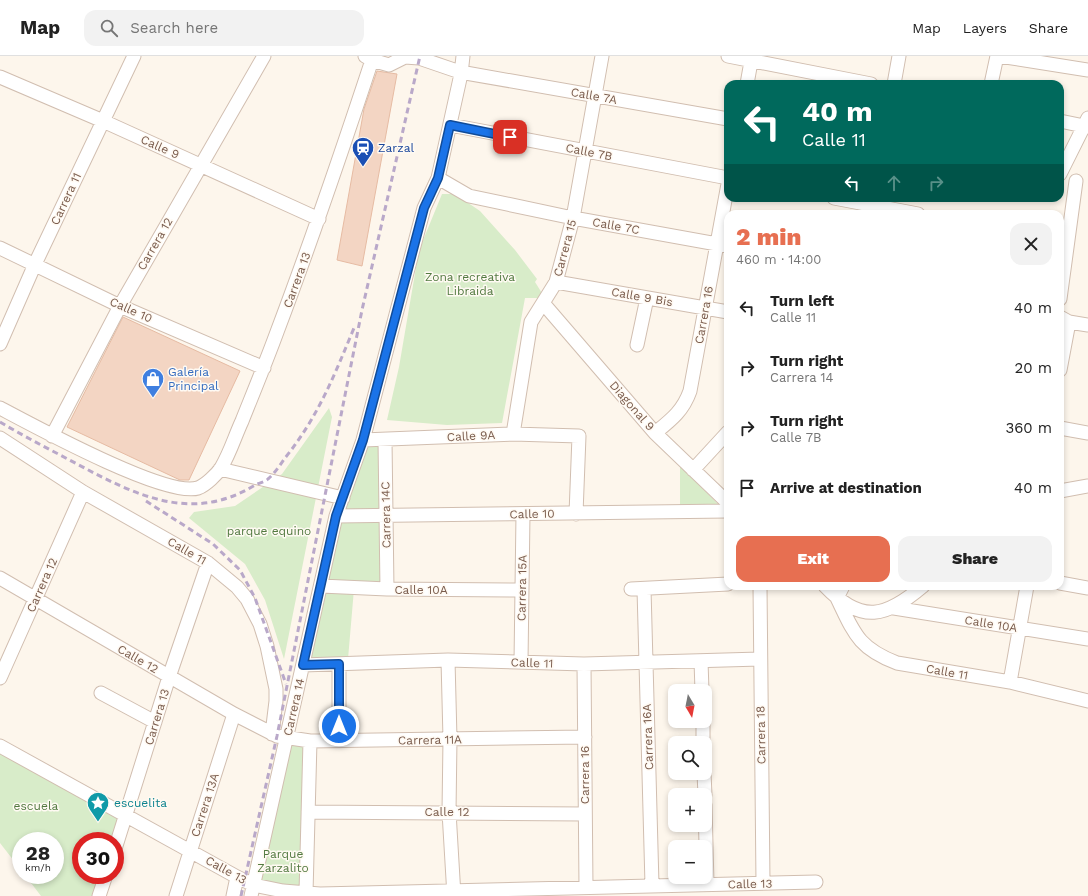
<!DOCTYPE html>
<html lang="en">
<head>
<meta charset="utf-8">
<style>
	:root { --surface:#fff; --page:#f2f2f2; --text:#222; --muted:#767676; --line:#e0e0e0; --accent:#e76f51 }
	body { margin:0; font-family:"Work Sans",sans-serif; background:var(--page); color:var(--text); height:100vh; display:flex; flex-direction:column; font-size:15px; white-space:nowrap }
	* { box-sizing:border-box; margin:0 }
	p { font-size:13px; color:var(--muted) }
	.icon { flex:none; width:22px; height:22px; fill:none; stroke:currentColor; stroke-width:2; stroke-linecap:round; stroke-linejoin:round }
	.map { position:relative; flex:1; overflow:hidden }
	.side { position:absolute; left:724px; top:154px; width:340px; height:380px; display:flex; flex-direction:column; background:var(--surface); border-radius:12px; box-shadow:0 2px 6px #0003 }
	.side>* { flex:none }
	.top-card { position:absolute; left:724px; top:24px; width:340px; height:122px; border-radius:12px; box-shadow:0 2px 6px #0003; background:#00695c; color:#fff; overflow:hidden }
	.needle { width:26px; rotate:170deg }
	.tools { position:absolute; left:668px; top:628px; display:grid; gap:8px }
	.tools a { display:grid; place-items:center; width:44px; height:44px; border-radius:8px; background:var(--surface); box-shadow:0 2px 6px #0003; font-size:20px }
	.speed { position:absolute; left:12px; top:776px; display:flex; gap:8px; font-size:20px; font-weight:700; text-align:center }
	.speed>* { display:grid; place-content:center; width:52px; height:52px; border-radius:50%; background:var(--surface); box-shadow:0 2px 6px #0003; line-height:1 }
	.speed small { font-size:10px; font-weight:400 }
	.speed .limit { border:6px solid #d22; background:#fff; color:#111 }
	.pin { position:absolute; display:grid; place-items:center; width:34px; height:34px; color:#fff; margin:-17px; border-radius:8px; box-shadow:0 2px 6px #0006 }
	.me { position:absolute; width:44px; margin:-22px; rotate:0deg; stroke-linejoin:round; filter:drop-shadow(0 0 3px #0008) }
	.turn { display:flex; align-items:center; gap:14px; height:84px; padding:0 12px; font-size:18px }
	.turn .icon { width:52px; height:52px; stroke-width:2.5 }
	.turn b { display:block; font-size:28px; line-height:34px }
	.lanes { display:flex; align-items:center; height:38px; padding:0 12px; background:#0003; justify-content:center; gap:20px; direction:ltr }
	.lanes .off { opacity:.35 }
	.round { display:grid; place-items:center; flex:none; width:42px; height:42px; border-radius:12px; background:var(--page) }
	.overview { display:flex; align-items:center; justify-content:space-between; height:68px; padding:0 12px }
	h1 { font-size:24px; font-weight:800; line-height:30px; color:var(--accent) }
	.cta { display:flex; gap:8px; margin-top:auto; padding:8px 12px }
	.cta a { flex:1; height:46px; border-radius:12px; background:var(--accent); color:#fff; font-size:16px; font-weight:800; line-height:46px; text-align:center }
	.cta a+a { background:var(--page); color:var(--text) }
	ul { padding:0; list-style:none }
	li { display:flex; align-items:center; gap:12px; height:60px; padding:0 12px }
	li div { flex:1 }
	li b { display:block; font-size:15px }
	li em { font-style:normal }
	header { display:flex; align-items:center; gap:24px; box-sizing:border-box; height:56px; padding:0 20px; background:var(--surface); border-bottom:1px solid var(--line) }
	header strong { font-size:19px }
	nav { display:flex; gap:22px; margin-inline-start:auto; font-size:14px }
	.search { width:280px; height:36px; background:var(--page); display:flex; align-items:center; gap:10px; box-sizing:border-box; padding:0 14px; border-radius:12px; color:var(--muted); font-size:15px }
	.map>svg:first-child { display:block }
</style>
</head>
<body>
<header>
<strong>Map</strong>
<div class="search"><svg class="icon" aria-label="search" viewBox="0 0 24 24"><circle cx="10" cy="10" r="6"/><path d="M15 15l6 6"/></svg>Search here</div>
<nav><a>Map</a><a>Layers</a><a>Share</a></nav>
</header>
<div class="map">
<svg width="1088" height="840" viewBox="0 0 1088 840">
	<rect width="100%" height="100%" fill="#fdf6ec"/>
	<!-- green -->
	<path fill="#d8ecc9" d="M442,138H455L480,155L515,194L537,223L535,226L545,242H525L502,367L447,369L387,364L399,311L419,194Z
		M329,352L332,361L284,603L265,544L245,508L189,462L194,456L235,450L282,418Z
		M363,384H385V531L354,533L348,603H308L321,526Z
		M680,410L719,449H680Z
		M288,682L309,684L306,829H270L254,826Z
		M0,690L127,760L115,785H81V819H106L99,840H41L25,819H55V785H21V814L0,787Z"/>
	<!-- building -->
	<path fill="#f3d5c3" stroke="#e6bba3" d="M377,15L397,18L362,210L337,204L364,53Z
		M123,261L240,315L189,424H180L67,371Z"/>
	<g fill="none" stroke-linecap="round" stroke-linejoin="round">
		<!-- minor casing -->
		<g stroke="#d1beb0" stroke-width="15">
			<path id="minor" d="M365,0L372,4L389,9L405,1L419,2L460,16L728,63
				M728,0L871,28
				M999,0L1088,14
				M0,21L103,65L319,163
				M747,28L752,0
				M894,28L899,0
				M991,28L997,0
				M1060,65L1088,71
				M450,69L728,122
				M1060,118L1088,62
				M438,122L469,140L573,162L728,190
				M834,142L918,158
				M0,192L120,250L264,312
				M556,226L728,256
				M1060,243L1076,125
				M543,247L655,377L728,447
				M1060,261L1069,266L1088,269
				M0,288L35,208L134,0
				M637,289L647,242
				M1060,314L1069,266
				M0,352C34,370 166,442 198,432C206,429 217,418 221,412C230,397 235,380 242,365C254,335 266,306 277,276C311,186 342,95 372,4
				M1060,372L1088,377
				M655,377C671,364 683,355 690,335L728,128
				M513,378L531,266L556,226L573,162L602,0
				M52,380L120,250L264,0
				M0,382L83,436L208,507L237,531L247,543L260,568L267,590L276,633V645L272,678
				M363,384L513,378L579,380L576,458
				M385,384L387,533
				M220,413L343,442
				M693,414L728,376
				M1060,435L1088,430
				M336,460L728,455
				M0,522L234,658L277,680L310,685L585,681
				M1060,527L1088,532
				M321,530L387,533L522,534
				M760,530L763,827
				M825,530C862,569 886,561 923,530
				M843,530L837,542C854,577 858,592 897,607L1010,626L1088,645
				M631,533L728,528
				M644,533L652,829
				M894,552L1088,583
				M448,604L450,683L449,756L454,840
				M701,605L702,635
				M521,606L523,458
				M339,608V685
				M584,608L586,831
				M303,609L448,604L584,608L760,603
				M0,622L83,436
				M1010,626L1027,530
				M101,637L155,666
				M703,665V687
				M0,690L237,821L254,829L283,835L320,838L816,826
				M704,717L705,739
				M705,749L707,828
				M308,756L585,758
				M115,793L169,621L208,507
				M306,837L310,685
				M99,840L106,819
				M176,840L234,658
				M233,840L237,821
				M251,840L336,460L363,384L424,152L438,122L461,18L463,0"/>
		</g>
		<!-- minor -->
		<use href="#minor" stroke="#fff" stroke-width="13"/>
		<!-- rail -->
		<path stroke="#b9a8c9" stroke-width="3" stroke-dasharray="6 4" stroke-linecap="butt" d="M0,366C25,381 51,394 77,408C135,439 192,468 255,429C259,427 265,426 268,423C275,417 280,409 285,402C318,361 334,320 354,272
			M146,445L213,488L240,514L255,542L286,628
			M241,840L277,680L362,254L420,0"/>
	</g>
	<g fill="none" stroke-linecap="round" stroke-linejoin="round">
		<!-- route casing -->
		<g stroke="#114b97" stroke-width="10">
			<path id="route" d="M339,670V608L303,609L336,460L363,384L424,152L438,122L450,69L510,81"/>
		</g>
		<!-- route -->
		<use href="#route" stroke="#1a73e8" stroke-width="7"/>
	</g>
	<!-- icons -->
	<defs>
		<g id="station-pin" transform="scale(1.15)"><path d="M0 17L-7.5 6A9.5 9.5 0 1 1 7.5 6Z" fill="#1a4fb4" stroke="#fffaf3"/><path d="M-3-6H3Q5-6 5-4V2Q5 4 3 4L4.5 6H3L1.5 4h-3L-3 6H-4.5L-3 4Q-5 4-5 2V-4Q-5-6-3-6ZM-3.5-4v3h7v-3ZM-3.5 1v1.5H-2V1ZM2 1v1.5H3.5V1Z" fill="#fff"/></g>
		<g id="shop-pin" transform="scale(1.15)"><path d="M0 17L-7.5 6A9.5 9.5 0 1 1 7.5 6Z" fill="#3f7fe0" stroke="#fffaf3"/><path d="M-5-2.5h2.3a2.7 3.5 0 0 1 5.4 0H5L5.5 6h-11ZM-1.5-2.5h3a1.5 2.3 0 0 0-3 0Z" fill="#fff"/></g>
		<g id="sight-pin" transform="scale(1.15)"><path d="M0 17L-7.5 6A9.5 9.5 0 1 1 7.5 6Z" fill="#0f9aa8" stroke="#fffaf3"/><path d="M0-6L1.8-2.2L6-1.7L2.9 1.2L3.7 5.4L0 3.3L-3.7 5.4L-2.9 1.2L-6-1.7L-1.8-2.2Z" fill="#fff"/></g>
	</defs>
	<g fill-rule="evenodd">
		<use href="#station-pin" x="363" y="92"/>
		<use href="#shop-pin" x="153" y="323"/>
		<use href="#sight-pin" x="98" y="747"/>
	</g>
	<g text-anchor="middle" stroke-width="3" stroke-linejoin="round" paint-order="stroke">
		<!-- street labels -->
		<g font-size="12" fill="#7a5c4d" stroke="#fffaf3">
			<text transform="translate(594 40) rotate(10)" y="4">Calle 7A</text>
			<text transform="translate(160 91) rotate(24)" y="4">Calle 9</text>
			<text transform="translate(589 96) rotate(11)" y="4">Calle 7B</text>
			<text transform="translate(66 143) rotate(-65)" y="4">Carrera 11</text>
			<text transform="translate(616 170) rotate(10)" y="4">Calle 7C</text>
			<text transform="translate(155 188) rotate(-60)" y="4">Carrera 12</text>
			<text transform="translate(565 192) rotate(-75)" y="4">Carrera 15</text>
			<text transform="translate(297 224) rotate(-70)" y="4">Carrera 13</text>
			<text transform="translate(642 241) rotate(10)" y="4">Calle 9 Bis</text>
			<text transform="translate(131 254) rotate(24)" y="4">Calle 10</text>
			<text transform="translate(704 259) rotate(-80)" y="4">Carrera 16</text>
			<text transform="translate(632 350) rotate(49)" y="4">Diagonal 9</text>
			<text transform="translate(471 380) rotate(-3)" y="4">Calle 9A</text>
			<text transform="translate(532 458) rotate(-1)" y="4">Calle 10</text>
			<text transform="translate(386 459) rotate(-91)" y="4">Carrera 14C</text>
			<text transform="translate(187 495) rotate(30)" y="4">Calle 11</text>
			<text transform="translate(42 529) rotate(-66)" y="4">Carrera 12</text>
			<text transform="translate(522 532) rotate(-89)" y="4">Carrera 15A</text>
			<text x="421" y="538">Calle 10A</text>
			<text transform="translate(991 568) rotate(9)" y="4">Calle 10A</text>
			<text transform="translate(138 603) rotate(30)" y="4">Calle 12</text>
			<text transform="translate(532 607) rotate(2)" y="4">Calle 11</text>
			<text transform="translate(947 616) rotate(10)" y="4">Calle 11</text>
			<text transform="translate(294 651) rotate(-77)" y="4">Carrera 14</text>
			<text transform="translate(157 661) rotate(-73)" y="4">Carrera 13</text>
			<text transform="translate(761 679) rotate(-91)" y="4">Carrera 18</text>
			<text transform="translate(648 681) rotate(-92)" y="4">Carrera 16A</text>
			<text transform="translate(430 684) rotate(-1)" y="4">Carrera 11A</text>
			<text transform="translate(585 719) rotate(-90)" y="4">Carrera 16</text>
			<text transform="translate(205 749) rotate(-72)" y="4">Carrera 13A</text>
			<text x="447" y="760">Calle 12</text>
			<text transform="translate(226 814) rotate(29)" y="4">Calle 13</text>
			<text transform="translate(750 828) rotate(-1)" y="4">Calle 13</text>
		</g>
		<!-- transit labels -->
		<g font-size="12" fill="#164399" stroke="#fffaf3" text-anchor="start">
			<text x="378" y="96">Zarzal</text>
		</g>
		<!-- park labels -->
		<g font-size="12" fill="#537a41" stroke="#fffaf3">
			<text x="470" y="225">Zona recreativa<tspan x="470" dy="14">Libraida</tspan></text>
			<text x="269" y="479">parque equino</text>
			<text x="36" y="754">escuela</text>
			<text x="283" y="802">Parque<tspan x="283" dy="14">Zarzalito</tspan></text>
		</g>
		<!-- shop labels -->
		<g font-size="12" fill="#366cbe" stroke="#fffaf3" text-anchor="start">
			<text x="168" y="320">Galería<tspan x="168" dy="14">Principal</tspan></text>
		</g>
		<!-- culture labels -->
		<g font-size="12" fill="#0d838f" stroke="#fffaf3" text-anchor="start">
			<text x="114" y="751">escuelita</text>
		</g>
	</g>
</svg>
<div class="tools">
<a><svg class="needle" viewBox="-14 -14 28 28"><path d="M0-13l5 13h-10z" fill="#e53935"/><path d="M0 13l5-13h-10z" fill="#767676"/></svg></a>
<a><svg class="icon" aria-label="search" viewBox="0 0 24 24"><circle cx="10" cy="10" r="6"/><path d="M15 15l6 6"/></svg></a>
<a>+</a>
<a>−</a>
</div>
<div class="speed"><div>28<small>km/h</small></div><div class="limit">30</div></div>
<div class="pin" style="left:510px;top:81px;background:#d93025"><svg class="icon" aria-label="arrive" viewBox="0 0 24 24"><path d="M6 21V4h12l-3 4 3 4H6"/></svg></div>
<svg class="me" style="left:339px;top:670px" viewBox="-20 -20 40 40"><circle r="17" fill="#1a73e8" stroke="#fff" stroke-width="3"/><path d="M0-11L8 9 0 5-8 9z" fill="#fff"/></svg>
<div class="top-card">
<div class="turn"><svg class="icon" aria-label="left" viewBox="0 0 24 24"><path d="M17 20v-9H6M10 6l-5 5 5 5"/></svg><div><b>40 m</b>Calle 11</div></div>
<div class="lanes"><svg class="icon" aria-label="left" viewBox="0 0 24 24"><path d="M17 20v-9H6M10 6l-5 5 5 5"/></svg><svg class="icon off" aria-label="ahead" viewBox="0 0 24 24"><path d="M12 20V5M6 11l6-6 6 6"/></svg><svg class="icon off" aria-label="right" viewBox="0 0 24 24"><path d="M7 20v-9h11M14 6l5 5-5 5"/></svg></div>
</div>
<section class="side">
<div class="overview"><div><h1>2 min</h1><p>460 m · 14:00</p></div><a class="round"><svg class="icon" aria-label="close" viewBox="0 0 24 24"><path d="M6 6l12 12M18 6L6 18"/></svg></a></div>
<ul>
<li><svg class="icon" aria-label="left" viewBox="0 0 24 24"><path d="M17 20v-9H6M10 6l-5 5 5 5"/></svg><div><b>Turn left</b><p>Calle 11</p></div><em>40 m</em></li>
<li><svg class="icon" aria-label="right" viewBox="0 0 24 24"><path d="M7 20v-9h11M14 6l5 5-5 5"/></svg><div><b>Turn right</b><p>Carrera 14</p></div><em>20 m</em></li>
<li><svg class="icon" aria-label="right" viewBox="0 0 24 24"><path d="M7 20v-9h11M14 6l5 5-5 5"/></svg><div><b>Turn right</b><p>Calle 7B</p></div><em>360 m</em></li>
<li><svg class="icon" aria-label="arrive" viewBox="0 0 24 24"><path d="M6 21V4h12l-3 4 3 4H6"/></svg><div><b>Arrive at destination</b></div><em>40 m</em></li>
</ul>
<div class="cta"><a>Exit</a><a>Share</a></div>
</section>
</div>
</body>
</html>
